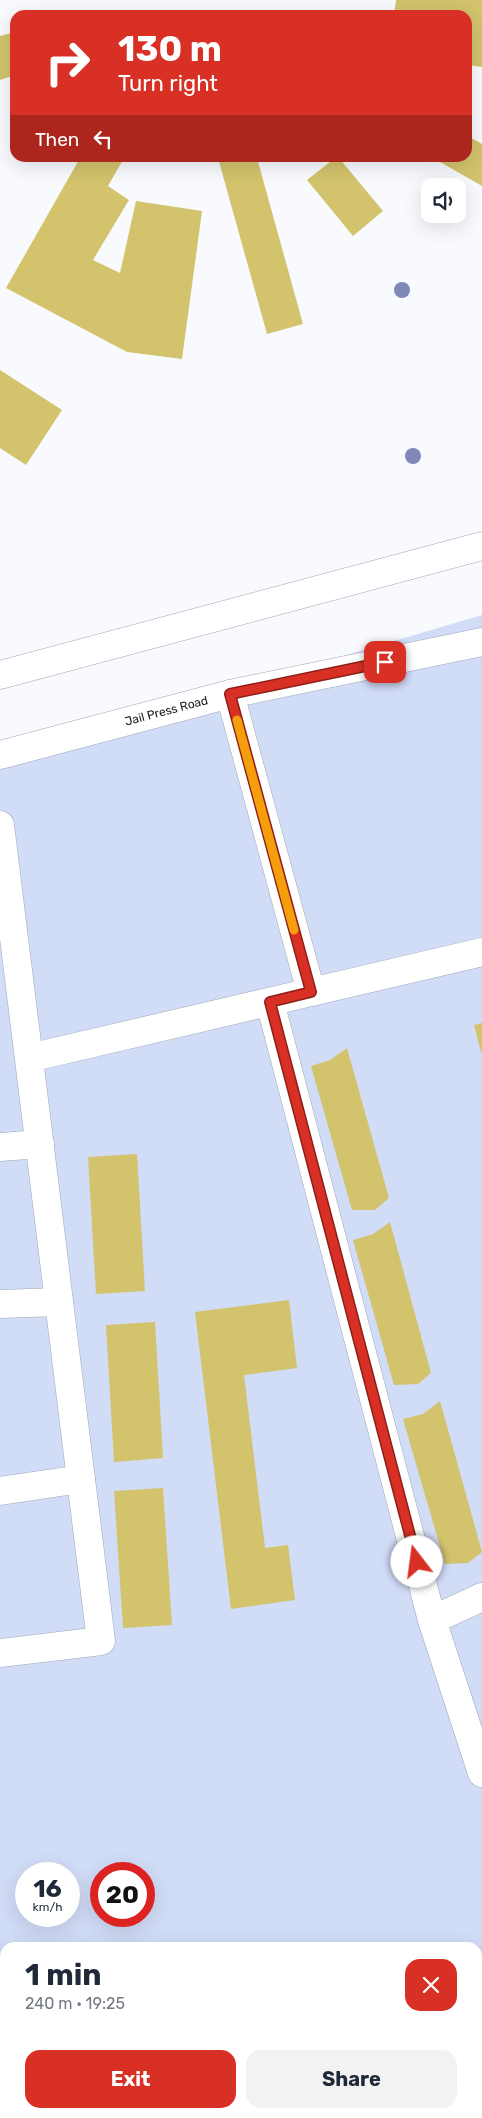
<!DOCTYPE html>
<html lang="en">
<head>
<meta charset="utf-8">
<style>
	:root { --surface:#fff; --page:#f2f2f3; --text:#1f2937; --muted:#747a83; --accent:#d93025 }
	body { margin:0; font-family:Rubik,sans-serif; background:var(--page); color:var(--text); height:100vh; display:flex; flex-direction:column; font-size:19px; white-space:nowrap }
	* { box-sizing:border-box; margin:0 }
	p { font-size:16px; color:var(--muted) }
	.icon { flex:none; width:28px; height:28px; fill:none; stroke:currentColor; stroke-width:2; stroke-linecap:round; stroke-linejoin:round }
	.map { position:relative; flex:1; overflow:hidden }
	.drawer { position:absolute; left:0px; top:1942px; width:482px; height:176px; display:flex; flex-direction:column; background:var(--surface); border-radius:15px 15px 0 0; box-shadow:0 5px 20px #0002 }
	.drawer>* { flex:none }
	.top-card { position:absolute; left:10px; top:10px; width:462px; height:152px; border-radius:15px; box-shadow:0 5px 20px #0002; background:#d93025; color:#fff; overflow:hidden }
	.buttons { position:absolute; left:421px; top:178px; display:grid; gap:10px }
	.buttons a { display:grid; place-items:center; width:45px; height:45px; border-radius:10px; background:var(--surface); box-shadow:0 5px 20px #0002; font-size:25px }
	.speed { position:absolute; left:15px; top:1862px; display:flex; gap:10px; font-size:25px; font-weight:700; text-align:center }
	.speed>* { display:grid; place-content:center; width:65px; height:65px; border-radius:50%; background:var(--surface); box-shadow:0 5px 20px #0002; line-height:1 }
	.speed small { font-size:12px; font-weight:400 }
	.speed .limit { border:8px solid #d22; background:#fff; color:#111 }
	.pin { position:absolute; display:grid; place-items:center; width:42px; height:42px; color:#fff; margin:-21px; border-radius:10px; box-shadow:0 2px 8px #0006 }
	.me { position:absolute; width:55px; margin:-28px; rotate:345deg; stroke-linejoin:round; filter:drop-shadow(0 0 4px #0008) }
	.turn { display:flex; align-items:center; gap:18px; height:105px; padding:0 25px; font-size:22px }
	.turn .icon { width:65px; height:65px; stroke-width:2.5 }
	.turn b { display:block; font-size:35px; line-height:42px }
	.then { display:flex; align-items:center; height:48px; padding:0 25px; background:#0003; gap:10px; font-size:19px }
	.round { display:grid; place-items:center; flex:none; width:52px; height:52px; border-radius:15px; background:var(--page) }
	.overview { display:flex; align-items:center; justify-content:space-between; height:85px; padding:0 25px }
	h1 { font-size:30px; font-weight:700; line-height:38px }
	.button { display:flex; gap:10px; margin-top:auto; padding:10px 25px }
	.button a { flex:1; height:58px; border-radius:15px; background:var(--accent); color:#fff; font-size:20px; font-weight:700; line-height:58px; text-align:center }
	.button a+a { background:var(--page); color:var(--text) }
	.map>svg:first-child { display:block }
</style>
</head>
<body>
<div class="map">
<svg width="482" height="2118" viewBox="0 0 482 2118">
	<rect width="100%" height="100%" fill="#f9fafe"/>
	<!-- green -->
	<path fill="#d1dcf7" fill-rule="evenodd" d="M482,615V2118H0V757ZM26,1874H69V1916H26ZM101,1874H144V1916H101ZM5,1948H478V2114H5Z"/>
	<!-- building -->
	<path fill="#d2c36c" d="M396,0H482V67L468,65V15H394Z
		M15,32V75L0,80V36Z
		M468,136L482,144V186L433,158H468Z
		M80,158H124L108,186L129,200L93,260L120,273L136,201L202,211L182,359L127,352L6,288Z
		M218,158H257L303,324L267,334Z
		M335,158H339L383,211L353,236L307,180Z
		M0,370L62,410L26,465L0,448Z
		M482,1023V1052H481L474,1025Z
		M347,1048L389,1198L375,1210H352L311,1066L330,1060Z
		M137,1154L145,1291L96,1294L88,1157Z
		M390,1222L431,1373L418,1384L394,1385L353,1240L373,1234Z
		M289,1300L297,1368L244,1375L265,1548L288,1545L295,1600L231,1609L195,1312Z
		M155,1322L163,1458L114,1462L106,1325Z
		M440,1401L482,1552L468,1563L445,1564L403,1419L423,1414Z
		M163,1488L172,1625L123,1628L114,1491Z"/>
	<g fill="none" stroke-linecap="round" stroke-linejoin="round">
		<!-- minor casing -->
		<g stroke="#9fa6b8" stroke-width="29">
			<g id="minor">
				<path d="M0,675L482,546"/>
				<path d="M230,694L311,992"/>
				<path id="s1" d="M0,755L230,694L482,642"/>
				<path d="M0,825L101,1641L0,1653"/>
				<path d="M270,1002L432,1620"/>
				<path d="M29,1058L482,952"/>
				<path d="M0,1147L40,1144"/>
				<path d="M0,1304L59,1302"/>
				<path d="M0,1491L81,1479"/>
				<path d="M482,1597L432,1620L482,1773"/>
			</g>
		</g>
		<!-- minor -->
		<use href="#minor" stroke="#fff" stroke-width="28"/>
	</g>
	<!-- trees -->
	<g fill="#7e89b7">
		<circle cx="402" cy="290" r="8"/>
		<circle cx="413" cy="456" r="8"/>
	</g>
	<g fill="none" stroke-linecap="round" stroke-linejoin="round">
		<!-- route casing -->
		<g stroke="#8d1f18" stroke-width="12">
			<path id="route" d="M385,662L230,694L311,992L270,1002L417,1562"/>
		</g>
		<!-- route -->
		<use href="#route" stroke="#d93025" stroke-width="9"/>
		<!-- slow -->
		<path stroke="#f59e0b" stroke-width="9" d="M237,720L294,930"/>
	</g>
	<g text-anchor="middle" stroke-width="4" stroke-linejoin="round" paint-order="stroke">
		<!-- street labels -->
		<g font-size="12" fill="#15181f" stroke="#f9fafe">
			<text dy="4" stroke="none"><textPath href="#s1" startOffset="172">Jail Press Road</textPath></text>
		</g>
	</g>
</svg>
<div class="buttons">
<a><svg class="icon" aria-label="sound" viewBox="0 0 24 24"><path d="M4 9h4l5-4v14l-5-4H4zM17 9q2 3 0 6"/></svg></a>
</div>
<div class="speed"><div>16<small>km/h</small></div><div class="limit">20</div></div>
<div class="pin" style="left:385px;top:662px;background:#d93025"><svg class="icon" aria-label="arrive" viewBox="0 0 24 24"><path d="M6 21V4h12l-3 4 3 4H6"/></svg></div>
<svg class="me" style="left:417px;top:1562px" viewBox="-20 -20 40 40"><circle r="19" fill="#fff"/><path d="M0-13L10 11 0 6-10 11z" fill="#d93025"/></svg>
<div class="top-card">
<div class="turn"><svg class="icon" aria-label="right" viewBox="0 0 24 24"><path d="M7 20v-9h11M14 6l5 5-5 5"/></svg><div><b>130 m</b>Turn right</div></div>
<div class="then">Then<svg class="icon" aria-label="left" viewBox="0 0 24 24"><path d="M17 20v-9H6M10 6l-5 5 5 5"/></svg></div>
</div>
<section class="drawer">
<div class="overview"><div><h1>1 min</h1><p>240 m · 19:25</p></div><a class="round" style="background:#d93025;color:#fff"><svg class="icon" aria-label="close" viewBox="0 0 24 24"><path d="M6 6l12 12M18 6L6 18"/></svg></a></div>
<div class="button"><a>Exit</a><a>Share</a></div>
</section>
</div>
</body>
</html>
